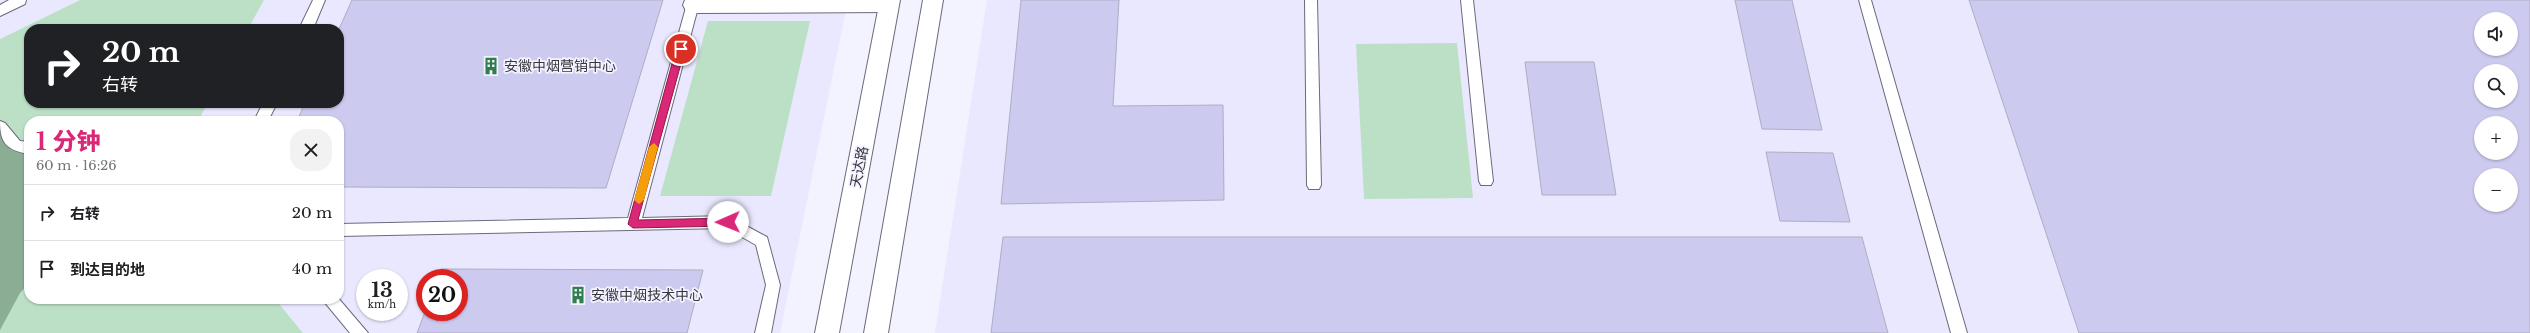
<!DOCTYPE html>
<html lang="zh">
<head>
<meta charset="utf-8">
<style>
	:root { --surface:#fff; --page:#f2f2f2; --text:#202124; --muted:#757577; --line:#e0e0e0; --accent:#db2777 }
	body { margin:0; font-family:"Libre Baskerville","Noto Sans SC",serif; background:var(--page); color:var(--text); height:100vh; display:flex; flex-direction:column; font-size:15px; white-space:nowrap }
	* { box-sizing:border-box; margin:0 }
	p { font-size:13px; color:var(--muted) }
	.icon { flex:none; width:22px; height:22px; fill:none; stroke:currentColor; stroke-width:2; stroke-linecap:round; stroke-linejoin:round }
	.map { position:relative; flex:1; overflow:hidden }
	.side { position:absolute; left:24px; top:116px; width:320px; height:188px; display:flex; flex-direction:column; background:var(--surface); border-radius:16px; box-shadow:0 1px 3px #0004 }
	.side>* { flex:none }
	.banner { position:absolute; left:24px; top:24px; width:320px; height:84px; border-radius:16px; box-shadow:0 1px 3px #0004; background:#202124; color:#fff; overflow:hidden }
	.fabs { position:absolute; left:2474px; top:12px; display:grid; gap:8px }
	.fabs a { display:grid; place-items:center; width:44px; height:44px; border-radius:50%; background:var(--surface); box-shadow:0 1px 3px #0004; font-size:20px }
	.speed { position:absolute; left:356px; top:269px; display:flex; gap:8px; font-size:20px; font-weight:700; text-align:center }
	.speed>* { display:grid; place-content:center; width:52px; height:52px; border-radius:50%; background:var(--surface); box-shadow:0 1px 3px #0004; line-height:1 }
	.speed small { font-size:10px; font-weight:400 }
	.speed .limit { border:6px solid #d22; background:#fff; color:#111 }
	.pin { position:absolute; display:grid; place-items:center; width:34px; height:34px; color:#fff; margin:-17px; border:2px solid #fff; border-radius:50%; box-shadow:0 1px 4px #0007 }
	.me { position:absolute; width:44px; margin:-22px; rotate:269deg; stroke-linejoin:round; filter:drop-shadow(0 0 3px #0008) }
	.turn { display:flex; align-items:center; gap:14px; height:84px; padding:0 12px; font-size:18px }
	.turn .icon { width:52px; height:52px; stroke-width:2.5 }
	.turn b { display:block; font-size:28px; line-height:34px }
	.round { display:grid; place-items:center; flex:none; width:42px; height:42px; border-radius:16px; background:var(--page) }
	.headline { display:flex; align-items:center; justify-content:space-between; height:68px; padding:0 12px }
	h1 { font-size:24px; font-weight:800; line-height:30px; color:var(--accent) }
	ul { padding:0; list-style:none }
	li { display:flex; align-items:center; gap:12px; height:56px; padding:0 12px; border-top:1px solid var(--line) }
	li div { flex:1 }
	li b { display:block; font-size:15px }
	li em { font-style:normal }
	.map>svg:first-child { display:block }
</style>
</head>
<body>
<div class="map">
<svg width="2530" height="333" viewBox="0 0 2530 333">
	<rect width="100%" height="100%" fill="#f3f2ff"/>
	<!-- built -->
	<path fill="#e9e8fe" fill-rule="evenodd" d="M0,0H80L0,39Z
		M264,0H848L780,333H303L275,299H339V121H198L208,103H339V29H248ZM365,278H399V312H365ZM425,278H459V312H425Z
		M987,0H2530V333H935ZM2481,19H2511V49H2481ZM2481,71H2511V101H2481ZM2481,123H2511V153H2481ZM2481,175H2511V205H2481Z"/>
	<!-- green -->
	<path fill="#bce0c6" d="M80,0H264L248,29H29V103H208L198,121H29V299H275L303,333H0V39Z
		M708,21H810L771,196H660Z
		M1457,43L1473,198L1364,199L1356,44Z"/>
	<!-- water -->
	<path fill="#8aad93" d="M0,133L15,148L29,150V283L20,293L0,330Z"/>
	<!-- building -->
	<path fill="#cdcaf0" stroke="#aeadc1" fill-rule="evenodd" d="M352,0H663L606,188L339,187V121H297L305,103H339V29Z
		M1021,0H1119L1113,106L1223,105L1224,200L1001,204Z
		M1735,0H1792L1822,130L1762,129Z
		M1969,0H2530V333H2079ZM2481,19H2511V49H2481ZM2481,71H2511V101H2481ZM2481,123H2511V153H2481ZM2481,175H2511V205H2481Z
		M1525,62H1594L1616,195H1542Z
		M1766,152L1833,153L1850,222L1780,221Z
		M1003,237H1862L1888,333H991Z
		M441,269L703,270L687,333H417L425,312H459V278H437Z"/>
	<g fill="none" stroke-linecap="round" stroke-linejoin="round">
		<!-- service casing -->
		<g stroke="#6b6a7b" stroke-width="2">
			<path id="service" d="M9,0H26L25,4L0,16V5Z
				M313,0H325L313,29H299Z
				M688,0H700L642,218L728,216L767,237L780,285L771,333H755L766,285L756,245L726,228L339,236V224L628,218Z
				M1305,0H1317L1321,185L1319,189H1309L1307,185Z
				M1461,0H1473L1493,181L1491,185H1481L1479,181Z
				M1859,0H1871L1967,333H1951Z
				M263,103H277L268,121H254Z
				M0,121L5,123L20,141L29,142V154C7,150 0,144 0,121Z
				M322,299H339L368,333H350Z"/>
		</g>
		<!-- minor casing -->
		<g stroke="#6b6a7b" stroke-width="2">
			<path id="minor" d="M685,0H897L899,4L896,10L889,12L693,13L686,11L683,5Z"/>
		</g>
		<!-- tertiary casing -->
		<g stroke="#6b6a7b" stroke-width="2">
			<path id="tertiary" d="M880,0H900L839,333H815Z
				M923,0H943L888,333H864Z"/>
		</g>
		<!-- service -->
		<use href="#service" fill="#fff" fill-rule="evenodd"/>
		<!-- minor -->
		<use href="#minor" fill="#fff" fill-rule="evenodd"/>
		<!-- tertiary -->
		<use href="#tertiary" fill="#fff" fill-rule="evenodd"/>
	</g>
	<!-- route -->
	<path fill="#db2777" stroke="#8e194d" d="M681,46L685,49L638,220L728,218L732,222L728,226L633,228L628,224L676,49Z"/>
	<!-- slow -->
	<path fill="#f59e0b" d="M654,143L658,147L644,200L639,204L634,200L649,147Z"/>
	<!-- icons -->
	<defs>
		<g id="building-bare" transform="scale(1.38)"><path d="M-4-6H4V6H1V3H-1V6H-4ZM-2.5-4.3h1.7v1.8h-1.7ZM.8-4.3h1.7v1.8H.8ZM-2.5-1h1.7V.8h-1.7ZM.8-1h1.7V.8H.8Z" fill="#307e4e" stroke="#f3f2ff" stroke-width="2.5" paint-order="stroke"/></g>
	</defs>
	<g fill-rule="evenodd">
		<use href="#building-bare" x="491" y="66"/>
		<use href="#building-bare" x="578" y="295"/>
	</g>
	<g text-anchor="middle" stroke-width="3.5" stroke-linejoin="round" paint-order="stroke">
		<!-- poi labels -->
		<g font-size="14" fill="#37363e" stroke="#f3f2ff" text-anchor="start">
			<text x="504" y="71">安徽中烟营销中心</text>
			<text x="591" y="300">安徽中烟技术中心</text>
		</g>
		<!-- street labels -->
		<g font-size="14" fill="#37363e" stroke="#f3f2ff">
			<text transform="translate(859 167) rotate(-79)" y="5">天达路</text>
		</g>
	</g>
</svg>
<div class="fabs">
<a><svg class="icon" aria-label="sound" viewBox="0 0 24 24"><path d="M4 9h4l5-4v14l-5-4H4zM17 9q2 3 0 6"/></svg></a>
<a><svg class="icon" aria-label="search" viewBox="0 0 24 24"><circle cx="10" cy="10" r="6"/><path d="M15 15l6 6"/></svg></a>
<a>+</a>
<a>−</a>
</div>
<div class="speed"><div>13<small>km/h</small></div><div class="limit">20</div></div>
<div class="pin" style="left:681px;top:49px;background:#d93025"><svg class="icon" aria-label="arrive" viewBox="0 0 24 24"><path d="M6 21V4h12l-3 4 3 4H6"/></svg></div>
<svg class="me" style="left:728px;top:222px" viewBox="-20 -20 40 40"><circle r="19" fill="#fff"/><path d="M0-13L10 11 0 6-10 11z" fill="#db2777"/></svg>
<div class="banner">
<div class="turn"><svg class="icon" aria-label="right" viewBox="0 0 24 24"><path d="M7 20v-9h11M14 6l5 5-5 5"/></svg><div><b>20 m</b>右转</div></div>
</div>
<section class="side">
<div class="headline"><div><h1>1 分钟</h1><p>60 m · 16:26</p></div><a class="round"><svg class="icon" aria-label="close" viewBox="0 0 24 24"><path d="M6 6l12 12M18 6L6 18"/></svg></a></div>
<ul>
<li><svg class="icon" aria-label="right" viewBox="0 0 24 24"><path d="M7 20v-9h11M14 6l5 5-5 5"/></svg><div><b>右转</b></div><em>20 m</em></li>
<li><svg class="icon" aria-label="arrive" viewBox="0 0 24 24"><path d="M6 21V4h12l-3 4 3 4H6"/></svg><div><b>到达目的地</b></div><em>40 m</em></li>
</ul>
</section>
</div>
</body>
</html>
